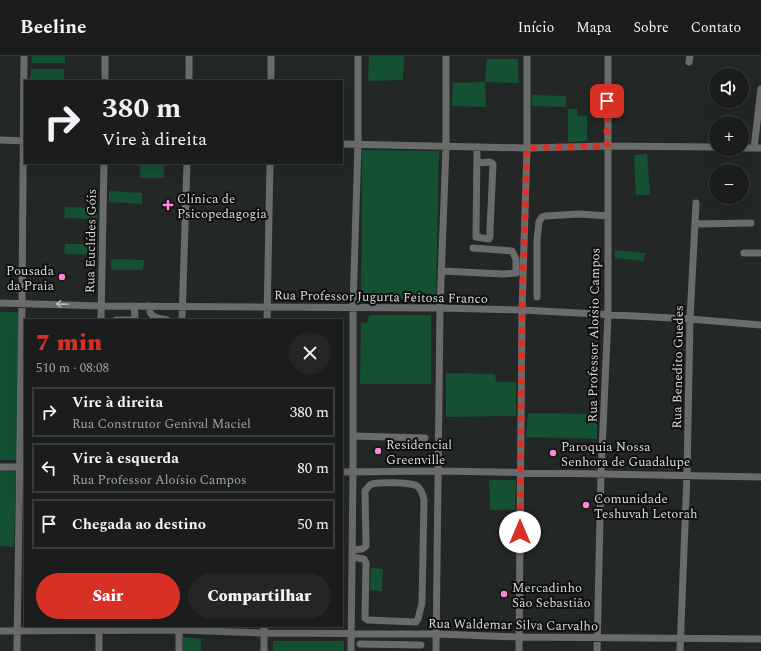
<!DOCTYPE html>
<html lang="pt">
<head>
<meta charset="utf-8">
<style>
	:root { --surface:#1a1d1c; --page:#232625; --text:#f1f3f6; --muted:#9fa2a3; --line:#383b3b; --accent:#d93025 }
	body { margin:0; font-family:Spectral,serif; background:var(--page); color:var(--text); height:100vh; display:flex; flex-direction:column; font-size:15px; white-space:nowrap }
	* { box-sizing:border-box; margin:0 }
	p { font-size:13px; color:var(--muted) }
	.icon { flex:none; width:22px; height:22px; fill:none; stroke:currentColor; stroke-width:2; stroke-linecap:round; stroke-linejoin:round }
	.map { position:relative; flex:1; overflow:hidden }
	.panel { position:absolute; left:24px; top:263px; width:319px; height:308px; display:flex; flex-direction:column; background:var(--surface); border-radius:0px; box-shadow:0 4px 16px #0002,0 0 0 1px var(--line) }
	.panel>* { flex:none }
	.top-card { position:absolute; left:24px; top:24px; width:319px; height:84px; border-radius:0px; box-shadow:0 4px 16px #0002,0 0 0 1px var(--line); background:#1a1d1c; color:var(--text); overflow:hidden }
	.buttons { position:absolute; left:709px; top:12px; display:grid; gap:8px }
	.buttons a { display:grid; place-items:center; width:40px; height:40px; border-radius:50%; background:var(--surface); box-shadow:0 4px 16px #0002,0 0 0 1px var(--line); font-size:20px }
	.pin { position:absolute; display:grid; place-items:center; width:34px; height:34px; color:#fff; margin:-17px; border-radius:8px; box-shadow:0 2px 6px #0006 }
	.me { position:absolute; width:44px; margin:-22px; rotate:0deg; stroke-linejoin:round; filter:drop-shadow(0 0 3px #0008) }
	.turn { display:flex; align-items:center; gap:14px; height:84px; padding:0 12px; font-size:18px }
	.turn .icon { width:52px; height:52px; stroke-width:2.5 }
	.turn b { display:block; font-size:28px; line-height:34px }
	.round { display:grid; place-items:center; flex:none; width:42px; height:42px; border-radius:21px; background:var(--page) }
	.headline { display:flex; align-items:center; justify-content:space-between; height:68px; padding:0 12px }
	h1 { font-size:24px; font-weight:800; line-height:30px; color:var(--accent) }
	.primary-button { display:flex; gap:8px; margin-top:auto; padding:8px 12px }
	.primary-button a { flex:1; height:46px; border-radius:24px; background:var(--accent); color:#fff; font-size:16px; font-weight:800; line-height:46px; text-align:center }
	.primary-button a+a { background:var(--page); color:var(--text) }
	ul { padding:0; list-style:none }
	li { display:flex; align-items:center; gap:12px; height:50px; margin:0 8px 6px; padding:0 4px; border:2px solid var(--line); border-radius:0px }
	li div { flex:1 }
	li b { display:block; font-size:15px }
	li em { font-style:normal }
	header { display:flex; align-items:center; gap:24px; box-sizing:border-box; height:56px; padding:0 20px; background:var(--surface); border-bottom:1px solid var(--line) }
	header strong { font-size:19px }
	nav { display:flex; gap:22px; margin-inline-start:auto; font-size:14px }
	.map>svg:first-child { display:block }
</style>
</head>
<body>
<header>
<strong>Beeline</strong>
<nav><a>Início</a><a>Mapa</a><a>Sobre</a><a>Contato</a></nav>
</header>
<div class="map">
<svg width="761" height="595" viewBox="0 0 761 595">
	<rect width="100%" height="100%" fill="#232725"/>
	<!-- green -->
	<path fill="#145133" d="M32,0H65V7H32Z
		M369,0H404L403,24L368,25Z
		M487,3H518L519,27L485,26L486,51L452,50L453,27L485,26Z
		M31,13H64V25H30Z
		M532,39L566,40V51L532,50Z
		M568,53H577L578,60H587V85L568,86Z
		M362,94L439,95L436,245L361,246Z
		M647,98L650,139H636L634,99Z
		M140,107H164V122H140Z
		M109,135L142,137V148L109,146Z
		M65,151L97,152V163L64,162Z
		M65,188H98L97,199L64,198Z
		M615,194L645,197L644,205L615,202Z
		M111,203L144,204L143,214H111Z
		M0,256H18L19,404H0Z
		M369,259H431V328H360L361,266L367,267Z
		M446,317L495,318L496,326H516V360L446,361Z
		M528,357L597,358V383L526,381Z
		M0,415H16L14,491L0,490Z
		M489,424H516L515,454H490Z
		M371,512L383,513L382,535L370,534Z
		M183,581L201,583V595H183Z
		M273,585H344V595H273Z"/>
	<g fill="none" stroke-linecap="round" stroke-linejoin="round">
		<!-- minor -->
		<path stroke="#6a6c6b" stroke-width="7" d="M689,6L690,0
			M105,25V0
			M189,25V0
			M271,25V0
			M0,84L25,85
			M342,88L527,92L607,90L716,91
			M477,91L476,181L489,183L490,181V174L493,108L490,106L477,107
			M742,92H761
			M754,92L761,33
			M695,168L751,167
			M744,197H761
			M441,215L504,218L516,217V203L512,195L473,192
			M537,241V184L539,166L542,161L545,160L579,158L607,160
			M0,247L101,250L440,252L522,254L690,263L761,269
			M149,250C150,263 156,261 167,264
			M101,264L104,107
			M116,264H133L135,261L134,250
			M182,264L187,107
			M267,264L270,107
			M353,380L425,382
			M0,411H25
			M342,416L439,415L761,421
			M352,501L364,503L366,507L365,562L368,564L416,566L418,563L422,547L424,444C423,439 421,433 417,430C411,426 378,426 372,428C369,429 367,432 365,435L366,490L362,493L352,494
			M0,575L179,574L264,577L437,578L519,581L761,583
			M360,588L421,589
			M17,595L22,247L24,0
			M99,595V571
			M179,595V570
			M264,595V570
			M351,595L353,416V251L358,88V0
			M436,595L440,252L446,91V0
			M519,595L522,254L527,92V0
			M597,595L601,418L608,259V0
			M680,595L687,419L690,263L696,147"/>
	</g>
	<!-- one-way arrows -->
	<defs><path id="oneway-shaft" d="M-6 0H5M1.5-3L5.5 0L1.5 3" fill="none" stroke-width="1.6" stroke-linecap="round" stroke-linejoin="round"/></defs>
	<use stroke="#b6b8b7" href="#oneway-shaft" transform="translate(62 248) rotate(-178)"/>
	<g fill="none" stroke-linecap="round" stroke-linejoin="round">
		<!-- route -->
		<path stroke="#d93025" stroke-width="7" stroke-dasharray="0 12.6" d="M520,476L522,254L527,92L607,90V45"/>
	</g>
	<!-- markers -->
	<g fill="#fe86e1" stroke="#0e0f0e" stroke-width="1.5">
		<path d="M166 143h4v4h4v4h-4v4h-4v-4h-4v-4h4z"/>
		<circle cx="62" cy="221" r="4"/>
		<circle cx="378" cy="395" r="4"/>
		<circle cx="553" cy="397" r="4"/>
		<circle cx="586" cy="449" r="4"/>
		<circle cx="504" cy="538" r="4"/>
	</g>
	<g text-anchor="middle" stroke-width="4" stroke-linejoin="round" paint-order="stroke">
		<!-- poi labels -->
		<g font-size="13" fill="#d7d9d8" stroke="#0e0f0e" text-anchor="start">
			<text x="177" y="147">Clínica de<tspan x="177" dy="15">Psicopedagogia</tspan></text>
			<text x="54" y="219" text-anchor="end">Pousada<tspan x="54" dy="15">da Praia</tspan></text>
			<text x="386" y="393">Residencial<tspan x="386" dy="15">Greenville</tspan></text>
			<text x="561" y="395">Paroquia Nossa<tspan x="561" dy="15">Senhora de Guadalupe</tspan></text>
			<text x="594" y="447">Comunidade<tspan x="594" dy="15">Teshuvah Letorah</tspan></text>
			<text x="512" y="536">Mercadinho<tspan x="512" dy="15">São Sebastião</tspan></text>
		</g>
		<!-- street labels -->
		<g font-size="13" fill="#d7d9d8" stroke="#0e0f0e">
			<text transform="translate(90 185) rotate(-89)" y="5">Rua Euclídes Góis</text>
			<text transform="translate(381 240) rotate(1)" y="5">Rua Professor Jugurta Feitosa Franco</text>
			<text transform="translate(593 279) rotate(-89)" y="5">Rua Professor Aloísio Campos</text>
			<text transform="translate(677 311) rotate(-89)" y="5">Rua Benedito Guedes</text>
			<text transform="translate(513 568) rotate(1)" y="5">Rua Waldemar Silva Carvalho</text>
		</g>
	</g>
</svg>
<div class="buttons">
<a><svg class="icon" aria-label="sound" viewBox="0 0 24 24"><path d="M4 9h4l5-4v14l-5-4H4zM17 9q2 3 0 6"/></svg></a>
<a>+</a>
<a>−</a>
</div>
<div class="pin" style="left:607px;top:45px;background:#d93025"><svg class="icon" aria-label="arrive" viewBox="0 0 24 24"><path d="M6 21V4h12l-3 4 3 4H6"/></svg></div>
<svg class="me" style="left:520px;top:476px" viewBox="-20 -20 40 40"><circle r="19" fill="#fff"/><path d="M0-13L10 11 0 6-10 11z" fill="#d93025"/></svg>
<div class="top-card">
<div class="turn"><svg class="icon" aria-label="right" viewBox="0 0 24 24"><path d="M7 20v-9h11M14 6l5 5-5 5"/></svg><div><b>380 m</b>Vire à direita</div></div>
</div>
<section class="panel">
<div class="headline"><div><h1>7 min</h1><p>510 m · 08:08</p></div><a class="round"><svg class="icon" aria-label="close" viewBox="0 0 24 24"><path d="M6 6l12 12M18 6L6 18"/></svg></a></div>
<ul>
<li><svg class="icon" aria-label="right" viewBox="0 0 24 24"><path d="M7 20v-9h11M14 6l5 5-5 5"/></svg><div><b>Vire à direita</b><p>Rua Construtor Genival Maciel</p></div><em>380 m</em></li>
<li><svg class="icon" aria-label="left" viewBox="0 0 24 24"><path d="M17 20v-9H6M10 6l-5 5 5 5"/></svg><div><b>Vire à esquerda</b><p>Rua Professor Aloísio Campos</p></div><em>80 m</em></li>
<li><svg class="icon" aria-label="arrive" viewBox="0 0 24 24"><path d="M6 21V4h12l-3 4 3 4H6"/></svg><div><b>Chegada ao destino</b></div><em>50 m</em></li>
</ul>
<div class="primary-button"><a>Sair</a><a>Compartilhar</a></div>
</section>
</div>
</body>
</html>
